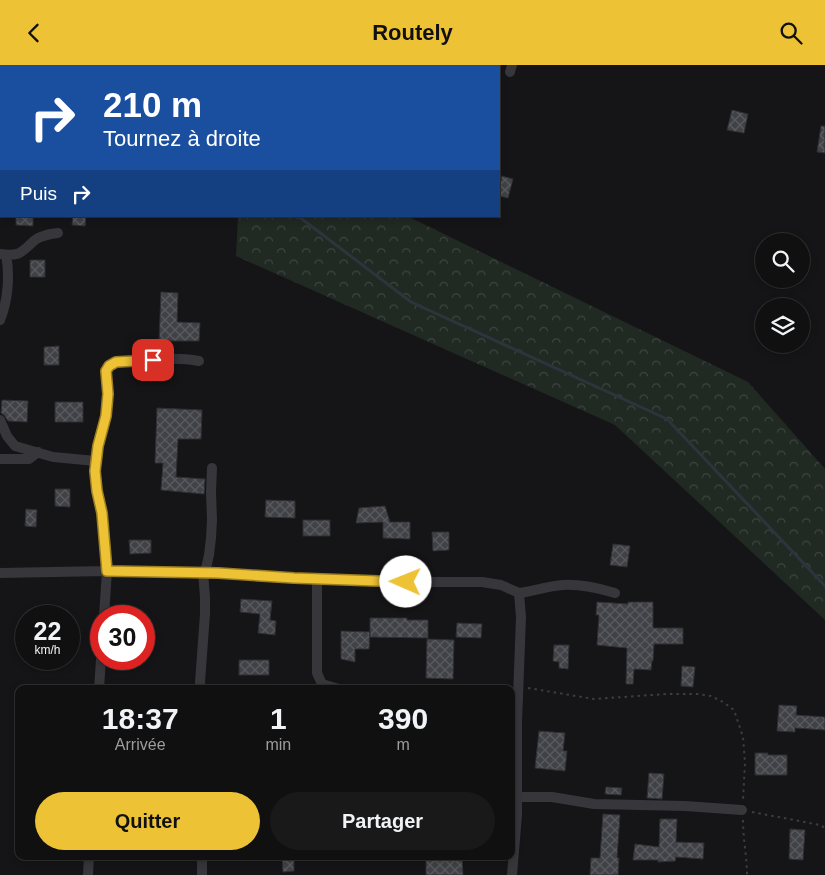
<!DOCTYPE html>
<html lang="fr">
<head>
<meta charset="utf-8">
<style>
	:root { --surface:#101011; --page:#19191a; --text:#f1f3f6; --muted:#9c9d9f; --line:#303031; --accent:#eec235 }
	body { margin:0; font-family:Arial,sans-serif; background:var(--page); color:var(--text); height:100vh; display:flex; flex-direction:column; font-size:19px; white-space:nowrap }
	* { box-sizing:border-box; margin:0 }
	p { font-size:16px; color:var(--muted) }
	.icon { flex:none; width:28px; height:28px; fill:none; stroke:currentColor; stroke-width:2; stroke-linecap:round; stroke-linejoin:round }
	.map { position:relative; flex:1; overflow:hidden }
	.side { position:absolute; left:15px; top:620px; width:500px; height:175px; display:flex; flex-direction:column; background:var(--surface); border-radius:10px; box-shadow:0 2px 8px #0003,0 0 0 1px var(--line) }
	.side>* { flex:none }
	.hud { position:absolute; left:0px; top:0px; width:500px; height:152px; box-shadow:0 2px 8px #0003,0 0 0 1px var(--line); background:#1a4fa0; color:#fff; overflow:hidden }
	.tools { position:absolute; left:755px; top:168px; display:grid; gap:10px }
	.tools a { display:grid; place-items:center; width:55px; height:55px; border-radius:50%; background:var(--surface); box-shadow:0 2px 8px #0003,0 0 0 1px var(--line); font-size:25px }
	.speed { position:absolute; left:15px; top:540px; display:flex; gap:10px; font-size:25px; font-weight:700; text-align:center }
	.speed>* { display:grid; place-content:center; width:65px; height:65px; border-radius:50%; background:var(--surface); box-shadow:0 2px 8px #0003,0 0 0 1px var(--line); line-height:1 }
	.speed small { font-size:12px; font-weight:400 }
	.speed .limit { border:8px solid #d22; background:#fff; color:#111 }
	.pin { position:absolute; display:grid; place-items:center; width:42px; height:42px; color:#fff; margin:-21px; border-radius:10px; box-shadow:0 2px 8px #0006 }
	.me { position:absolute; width:55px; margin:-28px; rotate:271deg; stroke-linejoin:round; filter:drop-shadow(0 0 4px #0008) }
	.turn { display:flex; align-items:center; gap:18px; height:105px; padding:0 20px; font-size:22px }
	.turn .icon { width:65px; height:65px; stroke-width:2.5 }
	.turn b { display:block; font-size:35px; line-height:42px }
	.then { display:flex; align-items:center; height:48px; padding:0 20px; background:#0003; gap:10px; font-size:19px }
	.eta { display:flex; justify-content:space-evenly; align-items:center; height:85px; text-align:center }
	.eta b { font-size:30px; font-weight:700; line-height:35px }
	.primary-button { display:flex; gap:10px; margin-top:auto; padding:10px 20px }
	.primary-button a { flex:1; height:58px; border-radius:30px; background:var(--accent); color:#111; font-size:20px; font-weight:700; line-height:58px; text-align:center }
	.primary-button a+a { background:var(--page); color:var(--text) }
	header { display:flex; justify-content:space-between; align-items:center; height:65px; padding:0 20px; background:var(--accent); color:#111; font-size:22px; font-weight:700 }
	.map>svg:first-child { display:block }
</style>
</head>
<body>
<header><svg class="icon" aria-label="back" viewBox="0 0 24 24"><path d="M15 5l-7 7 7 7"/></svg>Routely<svg class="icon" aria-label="search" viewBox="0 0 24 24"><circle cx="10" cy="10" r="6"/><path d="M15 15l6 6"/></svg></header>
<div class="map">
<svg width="825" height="810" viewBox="0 0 825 810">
	<defs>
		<pattern id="forest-crowns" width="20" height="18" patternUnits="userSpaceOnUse" patternTransform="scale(1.25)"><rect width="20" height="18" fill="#212923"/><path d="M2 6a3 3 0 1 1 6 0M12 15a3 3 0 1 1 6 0" fill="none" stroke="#3e4541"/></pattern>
		<pattern id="building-cross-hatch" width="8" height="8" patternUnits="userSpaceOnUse" patternTransform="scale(1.25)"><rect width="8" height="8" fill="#414247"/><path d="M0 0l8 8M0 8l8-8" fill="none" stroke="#5a5b5f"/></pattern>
	</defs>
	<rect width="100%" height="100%" fill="#151517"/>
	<!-- forest -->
	<path fill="url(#forest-crowns)" d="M238,151H407L748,317L825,404V555L615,360L236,191Z"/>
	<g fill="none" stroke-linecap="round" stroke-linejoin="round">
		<!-- stream -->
		<path stroke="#2d343c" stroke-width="3" d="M171,0L172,1
			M298,151L411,237L667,354L825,521"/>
	</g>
	<!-- building -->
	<path fill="url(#building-cross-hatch)" stroke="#2f2f33" d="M732,45L748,49L744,68L727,65Z
		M821,61H825V88L817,87Z
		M502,111L513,114L508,133L499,131V122Z
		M16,151H33V161L16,160Z
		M73,151H86L85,161L72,160Z
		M30,195H45V212H30Z
		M161,227L178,228L177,257L200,258L199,276H159Z
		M59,281V300H44V282Z
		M2,335L28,336L27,357L8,356L4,350L1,348Z
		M55,337H83V357H55Z
		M157,343L202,345L201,374H178L176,412L205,414L204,429L161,425L163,398H155Z
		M55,424H70V442L55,441Z
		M266,435L295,436V453L265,452Z
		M385,441L390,457H410V474L383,473V457L356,458L359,443Z
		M26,444L37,445L36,462L25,461Z
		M303,455H330V471H303Z
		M432,467H449V485L433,486Z
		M129,475H151V488L130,489Z
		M613,479L630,481L627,502L610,500Z
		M241,534L272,536L270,555L276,556L275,570L258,568L260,549L240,547Z
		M597,537L628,539V537H653V563H683V579H654L653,596H652L651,605L634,604L633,619H626L627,583L597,580L599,550H596Z
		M370,553H407V555H428V573L370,572Z
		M457,558L482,559L481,573L456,572Z
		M341,566L370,567L369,584H355V597L341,594Z
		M427,574L454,575L453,614L426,613Z
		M554,580H569L568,604L559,603V597L553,596Z
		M239,595H269V610H239Z
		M682,601L695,602L693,622L681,621Z
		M779,640L797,641L796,650L825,652V665L795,663V667L777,666Z
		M539,666L565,668L563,686H567L565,706L535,703Z
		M755,688H768V690H787V710H755Z
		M649,708L664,709L662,734L647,733Z
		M606,722L622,723L621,730L605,729Z
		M603,749L620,750L617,793H619L618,810H590L591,793H600Z
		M660,754H677L676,777L704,778L703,794L676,792L675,796L658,797V795H633L635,779L659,782Z
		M790,764L805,765L803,795L789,794Z
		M282,791H294V806L283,807Z
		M426,791H462L463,810H426Z"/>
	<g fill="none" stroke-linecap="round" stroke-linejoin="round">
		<!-- path -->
		<path stroke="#3c3d42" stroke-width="2" stroke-dasharray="2.5 4" stroke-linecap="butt" d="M528,623L594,634L666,629H698L711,631L723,637L734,645L743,672L745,698L743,735
			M752,747L820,760L825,763
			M743,755C743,774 747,792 747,810"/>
		<!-- minor -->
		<path stroke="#36363b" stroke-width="10" d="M421,1V0
			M510,7L512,0
			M0,189C21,192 21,187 35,175C42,170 50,169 58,168
			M0,255C8,236 10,210 6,190
			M0,355L7,371L15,381L53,392L96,396
			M0,394H29L38,387
			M0,508L107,506L203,507L294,513L363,515L387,517H482L501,520L519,528
			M317,514V608L322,619L339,624
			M104,551L107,506L102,448L97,426L95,406L98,381L106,351L107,329L106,306L109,301L116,297C144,296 172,291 199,296
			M99,624L101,594
			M201,624L200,617L205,549V532L203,507L206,503L209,490L211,473L212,455L211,427L212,403
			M517,732H552L594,739L685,741L742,745
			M88,810L89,791
			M202,810V791
			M512,810L517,750V658L521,552L519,528C534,526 548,521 563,520C581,519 598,523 615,528"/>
	</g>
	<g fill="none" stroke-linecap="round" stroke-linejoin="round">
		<!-- route casing -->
		<g stroke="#9b7e22" stroke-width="12">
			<path id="route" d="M153,295L116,297L109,301L106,306L108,329L106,351L98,381L95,406L97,426L102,448L107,506L218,508L294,513L406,517"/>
		</g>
		<!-- route -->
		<use href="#route" stroke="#eec235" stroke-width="9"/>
	</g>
</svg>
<div class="tools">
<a><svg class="icon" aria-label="search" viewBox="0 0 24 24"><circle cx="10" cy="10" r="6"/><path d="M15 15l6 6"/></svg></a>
<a><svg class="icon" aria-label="layers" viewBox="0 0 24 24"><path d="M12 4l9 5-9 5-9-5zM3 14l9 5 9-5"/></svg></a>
</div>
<div class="speed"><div>22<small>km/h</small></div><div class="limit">30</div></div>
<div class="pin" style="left:153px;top:295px;background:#d93025"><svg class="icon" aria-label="arrive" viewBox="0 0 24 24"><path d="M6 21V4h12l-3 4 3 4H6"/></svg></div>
<svg class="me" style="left:406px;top:517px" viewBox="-20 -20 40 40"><circle r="19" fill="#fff"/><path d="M0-13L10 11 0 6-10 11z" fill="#eec235"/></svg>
<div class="hud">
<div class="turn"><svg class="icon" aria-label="right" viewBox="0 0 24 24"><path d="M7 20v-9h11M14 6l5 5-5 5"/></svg><div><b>210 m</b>Tournez à droite</div></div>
<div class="then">Puis<svg class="icon" aria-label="right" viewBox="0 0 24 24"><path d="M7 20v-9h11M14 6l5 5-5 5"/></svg></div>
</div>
<section class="side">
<div class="eta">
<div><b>18:37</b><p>Arrivée</p></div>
<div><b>1</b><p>min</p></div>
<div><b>390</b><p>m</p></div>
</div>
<div class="primary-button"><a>Quitter</a><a>Partager</a></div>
</section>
</div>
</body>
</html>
